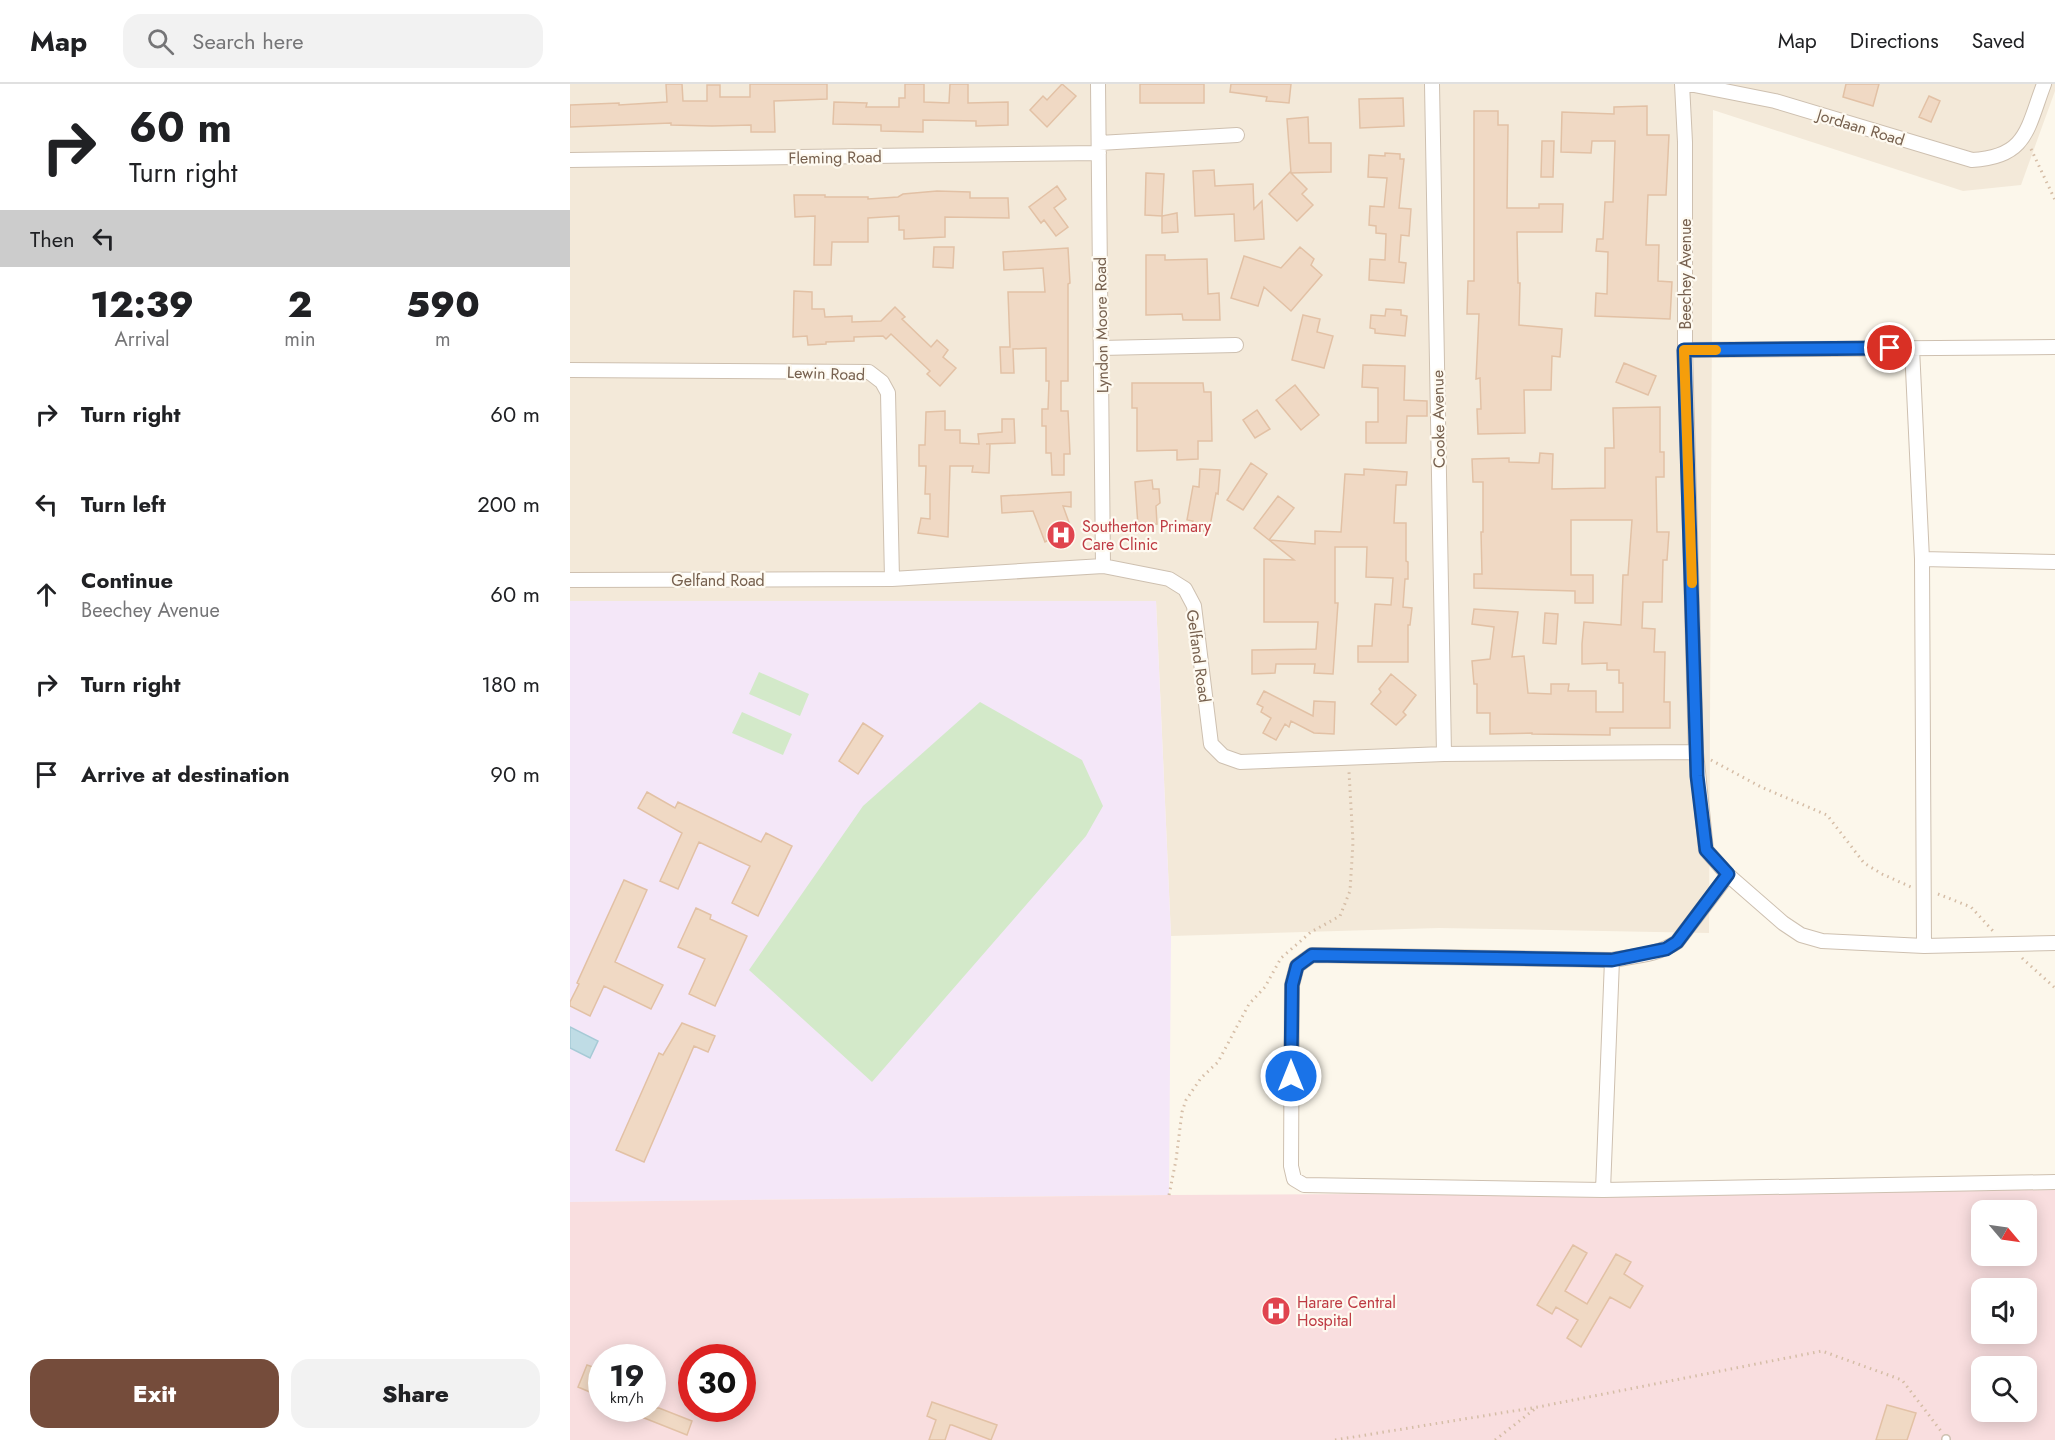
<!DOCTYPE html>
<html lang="en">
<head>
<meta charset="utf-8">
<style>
	:root { --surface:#fff; --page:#f2f2f2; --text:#202124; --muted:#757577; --line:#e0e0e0; --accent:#754c3b }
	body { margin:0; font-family:Jost,sans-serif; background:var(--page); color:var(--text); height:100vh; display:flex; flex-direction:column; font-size:22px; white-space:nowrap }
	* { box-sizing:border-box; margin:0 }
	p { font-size:20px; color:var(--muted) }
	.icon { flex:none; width:33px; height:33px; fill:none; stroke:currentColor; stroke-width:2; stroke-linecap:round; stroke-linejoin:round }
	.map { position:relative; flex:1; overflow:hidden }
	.panel { display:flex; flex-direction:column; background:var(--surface); width:570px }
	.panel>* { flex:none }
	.banner { background:#fff; color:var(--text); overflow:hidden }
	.needle { width:39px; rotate:119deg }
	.tools { position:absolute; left:1401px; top:1116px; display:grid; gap:12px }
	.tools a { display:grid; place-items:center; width:66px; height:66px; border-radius:12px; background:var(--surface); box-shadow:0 3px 15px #0003; font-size:30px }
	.speed { position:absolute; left:18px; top:1260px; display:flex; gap:12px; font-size:30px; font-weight:700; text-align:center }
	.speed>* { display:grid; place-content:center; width:78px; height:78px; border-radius:50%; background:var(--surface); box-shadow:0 3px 15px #0003; line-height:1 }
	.speed small { font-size:15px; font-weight:400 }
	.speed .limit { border:9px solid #d22; background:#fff; color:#111 }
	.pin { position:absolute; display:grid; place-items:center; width:51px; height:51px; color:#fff; margin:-26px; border:3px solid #fff; border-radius:50%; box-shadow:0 2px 6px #0007 }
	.me { position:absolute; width:66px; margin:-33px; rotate:0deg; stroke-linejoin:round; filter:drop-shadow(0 0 4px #0008) }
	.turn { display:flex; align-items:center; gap:21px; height:126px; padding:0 30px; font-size:27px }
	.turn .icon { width:78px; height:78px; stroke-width:2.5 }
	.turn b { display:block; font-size:42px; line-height:51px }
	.then { display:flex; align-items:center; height:57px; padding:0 30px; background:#0003; gap:12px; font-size:22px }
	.eta { display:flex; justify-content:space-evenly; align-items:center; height:102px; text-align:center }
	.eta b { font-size:36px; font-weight:800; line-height:42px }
	.button { display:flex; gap:12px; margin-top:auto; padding:12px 30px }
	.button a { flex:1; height:69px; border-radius:18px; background:var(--accent); color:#fff; font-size:24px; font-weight:800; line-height:69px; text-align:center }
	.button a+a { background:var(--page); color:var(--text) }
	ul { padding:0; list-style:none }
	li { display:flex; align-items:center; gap:18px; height:90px; padding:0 30px }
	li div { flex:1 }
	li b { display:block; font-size:22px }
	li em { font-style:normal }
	header { display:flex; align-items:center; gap:36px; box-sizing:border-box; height:84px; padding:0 30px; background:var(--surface); border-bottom:2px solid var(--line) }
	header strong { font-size:28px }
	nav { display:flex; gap:33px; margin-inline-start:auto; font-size:21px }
	.search { width:420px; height:54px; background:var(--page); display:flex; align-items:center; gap:15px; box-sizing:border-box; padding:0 21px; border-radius:18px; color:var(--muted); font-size:22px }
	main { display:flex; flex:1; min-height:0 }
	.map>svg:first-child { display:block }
</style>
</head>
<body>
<header>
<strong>Map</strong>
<div class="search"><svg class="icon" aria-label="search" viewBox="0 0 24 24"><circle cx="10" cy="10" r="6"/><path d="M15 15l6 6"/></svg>Search here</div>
<nav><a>Map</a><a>Directions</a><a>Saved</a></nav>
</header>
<main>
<section class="panel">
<div class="banner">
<div class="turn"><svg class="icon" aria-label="right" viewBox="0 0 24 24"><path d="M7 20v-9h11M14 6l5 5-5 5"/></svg><div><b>60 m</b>Turn right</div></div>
<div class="then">Then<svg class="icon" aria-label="left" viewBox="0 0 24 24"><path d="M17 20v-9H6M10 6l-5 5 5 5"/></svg></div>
</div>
<div class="eta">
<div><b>12:39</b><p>Arrival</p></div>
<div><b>2</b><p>min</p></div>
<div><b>590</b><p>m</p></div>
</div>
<ul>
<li><svg class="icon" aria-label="right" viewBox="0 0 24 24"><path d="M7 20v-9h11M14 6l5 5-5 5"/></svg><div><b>Turn right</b></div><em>60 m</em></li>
<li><svg class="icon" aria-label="left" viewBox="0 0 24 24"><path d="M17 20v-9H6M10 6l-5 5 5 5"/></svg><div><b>Turn left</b></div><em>200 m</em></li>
<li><svg class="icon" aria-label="ahead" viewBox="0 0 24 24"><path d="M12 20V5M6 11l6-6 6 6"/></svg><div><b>Continue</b><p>Beechey Avenue</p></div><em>60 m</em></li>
<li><svg class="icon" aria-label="right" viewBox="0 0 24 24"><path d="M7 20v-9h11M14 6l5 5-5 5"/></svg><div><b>Turn right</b></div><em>180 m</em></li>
<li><svg class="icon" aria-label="arrive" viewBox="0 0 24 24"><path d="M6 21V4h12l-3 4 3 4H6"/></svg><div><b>Arrive at destination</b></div><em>90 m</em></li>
</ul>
<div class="button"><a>Exit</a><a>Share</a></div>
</section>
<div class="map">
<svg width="1485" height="1356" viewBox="0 0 1485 1356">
	<rect width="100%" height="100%" fill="#fcf7eb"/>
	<!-- residential -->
	<path fill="#f3e9d9" d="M0,0H1485V7L1451,101L1393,107L1143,26L1139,849L869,844L601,852L586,517H0Z"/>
	<!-- education -->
	<path fill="#f4e7f8" d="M0,517H586L601,852L599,1111L0,1118Z"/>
	<!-- medical -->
	<path fill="#f9dedf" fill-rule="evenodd" d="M1485,1106V1356H0V1118L599,1111ZM1412,1126H1456V1172H1412ZM1412,1204H1456V1250H1412ZM32,1274H82V1324H32ZM122,1274H172V1324H122ZM1412,1282H1456V1328H1412Z"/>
	<!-- green -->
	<path fill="#d3e9c9" d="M189,588L239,610L230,632L179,610Z
		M410,618L512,676L533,722L516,752L302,998L179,886L293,722Z
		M172,628L222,650L213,671L162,649Z"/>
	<!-- water -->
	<path fill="#bfdce5" stroke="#a6cad6" stroke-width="1.5" d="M0,943L28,957L20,974L0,964Z"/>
	<!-- building -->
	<path fill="#f0d9c4" stroke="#e2c1a5" stroke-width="1.5" d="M96,0H112L113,17H137V1H150V13H180V0H257V15L204,17L205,48H181V41L142,42L101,41V39L0,43V21L49,19V21L97,18Z
		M335,0H354V18L379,19L380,0H398V19L438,18V41L406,42V37L353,36V48L311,47V41L263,40L264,18L297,19L296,23H329V14H335Z
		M492,0L506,12L477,43L460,26L473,12L477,16Z
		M570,0H634V19H570Z
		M661,0H721L719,19L696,17L697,13L660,8Z
		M1276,0H1309L1303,22L1273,13Z
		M1359,12L1370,17L1361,38L1349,33Z
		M833,14L834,42L790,44L789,15Z
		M1077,22V51H1099L1096,111H1078L1076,161H1089L1088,197L1102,198L1100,235L1025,232L1026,209L1037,210L1038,168L1026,167L1027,155H1033L1035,118H1043L1045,57H1022L1021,69L991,68L992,28L1044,30V23Z
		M904,27H928V41H938L937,124H969V120H993L992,148H947L948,199H950L949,241L992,245L990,273L982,272L981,306H954L955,349L908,350L907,325H911L910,294L906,295L909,230H897L898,197H904Z
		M738,33L739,59H761V88L721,89L717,35Z
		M972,57H984L983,93H971Z
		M815,69L830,70V75H834L829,124L841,125L839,152L831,151L829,178L836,179L834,199L799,196L800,175L815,176L816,150L806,149V142L799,141L800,122L814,123L817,94L798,93L799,71L815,72Z
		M644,86L645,102L683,100L684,125L692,117L694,155L665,157L664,130L625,132L623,87Z
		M720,88L737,105L732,110L743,121L727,137L699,110Z
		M576,89L594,90L592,132L575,131Z
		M487,102L496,115L484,124L498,143L486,152L474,136L471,139L459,123Z
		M367,107L400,108V114H438L439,134L375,133V153L334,155V146H329V132L298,134V158H262L261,181H244L245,132L225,133L224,111H255V113H298V115L328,113L333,110Z
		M607,129L608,148L592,149V132Z
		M364,163H384L383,184L363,183Z
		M730,163L744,175L741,181L752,191L721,227L694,203L688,222L661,214L674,172L711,184Z
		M498,164L500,199L498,200V297H491V327H498L500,370H494V391H482L481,369H476V342H472V325H478L479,297H476V264L443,265L444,289H431L430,263H440L438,208H475L473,184L434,186L433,168Z
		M576,171H595V176L637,175L638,210L649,209L650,236H613L612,230L576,231Z
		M224,207L242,208V225H254L255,233L282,232V238L311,237L325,223L335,233L332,235L361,263L367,256L378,266L373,273L386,284L370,302L357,290L360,287L321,250L316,255L313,252L284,253V257L256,258V260L238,261L237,252L223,253Z
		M816,225L831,226V231L837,232L835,252L805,249V245L800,244L801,231L815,232Z
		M733,231L750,235L747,248L763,252L754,284L722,276Z
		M1054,279L1086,292L1078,311L1046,298Z
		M793,281L835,282L834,316L857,317V332H837L836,359H796V338H808V304L792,303Z
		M562,299H633L634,308H641L642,357H628V375L607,376V366L567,367V324H562Z
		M725,301L749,331L731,346L706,316Z
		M1090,323V368H1094V393H1086L1087,448H1099L1097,476H1093L1092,518H1073L1072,544L1085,545L1084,568H1095L1094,618H1100V644H1040V651L962,650V649L920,650V629H907V600H904L902,577L920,575L924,543L902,540L904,525L948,528L942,573L954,572L958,609L981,610V600H999L998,607H1026V628H1053V599H1049V586H1037V579L1012,580V560L1014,538L1051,541L1053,491H1058L1062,436H1001V491H1023V519H1005V507L904,504V490H912L911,448H913V398H903L902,375L939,374V378L969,379L970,369L983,370L982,405L1035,404V364H1044L1043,324Z
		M687,326L700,345L685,354L673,336Z
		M375,327V346H390V359L409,360L408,350L432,348V335H444L445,359L416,360H420L419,389L402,388L403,382H380L378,453L348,449L351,434L360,435V410H355L356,382H349V361H355L356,328Z
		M681,379L697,390L673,426L657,416Z
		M630,385L650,386L648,410L646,409L639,448L621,445L623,437L617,436L623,402L629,403Z
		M794,385L837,388L836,401H826L824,439H836V477L838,478V495H835L833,523L842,524L840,541H838V578H788V562H802L805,520L821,521L823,494L796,493L797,463H765V519H768L763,590L744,589L745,580H706L705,589L682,590V566L746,565L748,538H694V475L724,476L699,456L745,460V447L771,448L775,390L794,391Z
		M582,396L583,405H589L590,419L586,422L587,440L568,442L565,398Z
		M501,408V423L493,422L501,444L475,458L463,427L432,429L431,412Z
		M708,412L724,424L699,456L684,444Z
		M975,529L988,530L986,560L973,559Z
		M821,590L846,611L833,628L836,631L826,641L801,620L811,608L809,605Z
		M694,607L743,632L744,617L765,618L764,650L744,649L721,637L719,643L715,640L706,656L693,649L701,634L691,628L693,623L687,620Z
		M293,639L313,652L288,690L269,677Z
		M77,708L105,724L108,718L191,758L196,749L222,762L188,832L162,819L180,782L129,758L108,805L90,797L112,749L68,724Z
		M54,796L77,806L45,878L93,901L81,925L34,902L20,932L0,922V918L9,900L7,899Z
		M126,824L141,831L140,835L177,852L145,922L119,910L135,875L108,863Z
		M112,939L145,952L138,968L124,962L74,1078L46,1066L89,969L93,971Z
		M1003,1161L1017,1169L995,1207L1017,1220L1046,1170L1061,1178L1054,1190L1073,1202L1060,1224L1040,1213L1011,1263L997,1254L1008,1236L986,1223L982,1230L967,1221Z
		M17,1281L32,1286V1313L8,1303Z
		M362,1318L427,1341L421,1356L382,1341H380L375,1356H359L366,1336L357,1332Z
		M1317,1321L1346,1329L1337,1356H1306Z
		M49,1324H89L122,1337L117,1351Z"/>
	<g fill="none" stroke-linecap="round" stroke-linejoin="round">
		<!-- lane casing -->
		<g stroke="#cec0b0" stroke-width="10">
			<path id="lane" d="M1376,1356V1355"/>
		</g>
		<!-- street casing -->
		<g stroke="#cec0b0" stroke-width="16">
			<path id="street" d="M528,0L533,482
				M862,0L874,670
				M1112,0L1115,58V266L1126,668L1136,766L1158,791L1213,839L1231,851L1252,857L1354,862L1485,859
				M1119,0L1205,17L1402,76C1457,73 1457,45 1474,0
				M529,59L667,51
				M0,76L529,69
				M531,264L666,261
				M1342,264L1352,475
				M1115,266L1485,263
				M0,286L299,288L312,298L318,309L322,495
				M0,496L322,495L533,482L599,495L615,505L624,522L641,660L653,672L670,678L874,670L1126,668
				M1158,791L1107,858C1088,871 1064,872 1042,876L742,871L727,882L722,901L721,1082L724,1095L734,1101L1033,1106L1485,1098
				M1354,862L1352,475L1485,478
				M1033,1106L1042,876"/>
		</g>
		<!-- path -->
		<path stroke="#d5bda6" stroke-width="3" stroke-dasharray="1.5 4.5" stroke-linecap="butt" d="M1461,65L1485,116
			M1141,676L1191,703L1257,731L1294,779L1312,790L1341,803
			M1368,810L1401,823L1423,847
			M1452,874L1485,904
			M599,1111L606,1076L612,1028L616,1016L631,994L648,978L679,920L695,903L711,874L741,848L770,832L780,807L783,758L779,688
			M765,1356L968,1323L1252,1267L1332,1296L1371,1347
			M925,1356L966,1324"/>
		<!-- lane -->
		<use href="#lane" stroke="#fff" stroke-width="7"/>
		<!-- street -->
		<use href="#street" stroke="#fff" stroke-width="14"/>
	</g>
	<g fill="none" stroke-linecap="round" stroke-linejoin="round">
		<!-- route casing -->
		<g stroke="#114b97" stroke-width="15">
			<path id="route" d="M721,992L722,901L727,882L742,871L1042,876L1096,865L1107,858L1158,790L1136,766L1127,692L1114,266L1320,264"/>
		</g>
		<!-- route -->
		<use href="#route" stroke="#1a73e8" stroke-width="10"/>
		<!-- slow -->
		<path stroke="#f59e0b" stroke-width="10" d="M1122,499L1114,266H1146"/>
	</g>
	<!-- icons -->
	<defs>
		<g id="hospital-disc" transform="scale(1.5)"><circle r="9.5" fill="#e0444e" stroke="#fefaf1"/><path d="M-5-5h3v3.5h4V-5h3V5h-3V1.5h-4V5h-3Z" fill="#fff"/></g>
	</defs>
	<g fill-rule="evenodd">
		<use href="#hospital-disc" x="491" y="451"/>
		<use href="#hospital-disc" x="706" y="1227"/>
	</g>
	<g text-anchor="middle" stroke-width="4.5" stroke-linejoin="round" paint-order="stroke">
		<!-- street labels -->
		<g font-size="16" fill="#76604e" stroke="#fefaf1">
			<text transform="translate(1291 43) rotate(17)" y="6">Jordaan Road</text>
			<text transform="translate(265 73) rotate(-1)" y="6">Fleming Road</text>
			<text transform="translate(1115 190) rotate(-90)" y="6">Beechey Avenue</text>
			<text transform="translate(531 241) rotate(-91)" y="6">Lyndon Moore Road</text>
			<text transform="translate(256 289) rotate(2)" y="6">Lewin Road</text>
			<text transform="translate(868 335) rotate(-91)" y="6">Cooke Avenue</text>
			<text x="148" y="502">Gelfand Road</text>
			<text transform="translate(629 572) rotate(82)" y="6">Gelfand Road</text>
		</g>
		<!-- health labels -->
		<g font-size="16" fill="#be3a42" stroke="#fefaf1" text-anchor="start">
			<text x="512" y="448">Southerton Primary<tspan x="512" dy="18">Care Clinic</tspan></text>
			<text x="727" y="1224">Harare Central<tspan x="727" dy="18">Hospital</tspan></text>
		</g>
	</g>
</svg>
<div class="tools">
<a><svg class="needle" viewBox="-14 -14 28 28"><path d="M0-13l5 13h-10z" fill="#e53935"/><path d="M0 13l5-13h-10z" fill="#757577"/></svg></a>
<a><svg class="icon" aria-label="sound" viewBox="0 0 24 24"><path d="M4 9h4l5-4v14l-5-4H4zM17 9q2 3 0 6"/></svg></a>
<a><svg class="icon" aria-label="search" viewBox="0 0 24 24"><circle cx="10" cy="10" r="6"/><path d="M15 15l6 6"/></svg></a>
</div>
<div class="speed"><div>19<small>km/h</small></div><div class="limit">30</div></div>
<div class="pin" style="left:1320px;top:264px;background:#d93025"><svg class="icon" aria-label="arrive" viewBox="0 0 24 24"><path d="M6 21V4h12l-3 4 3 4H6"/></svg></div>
<svg class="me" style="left:721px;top:992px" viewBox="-20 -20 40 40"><circle r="17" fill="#1a73e8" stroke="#fff" stroke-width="3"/><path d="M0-11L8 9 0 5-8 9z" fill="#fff"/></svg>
</div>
</main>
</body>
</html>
